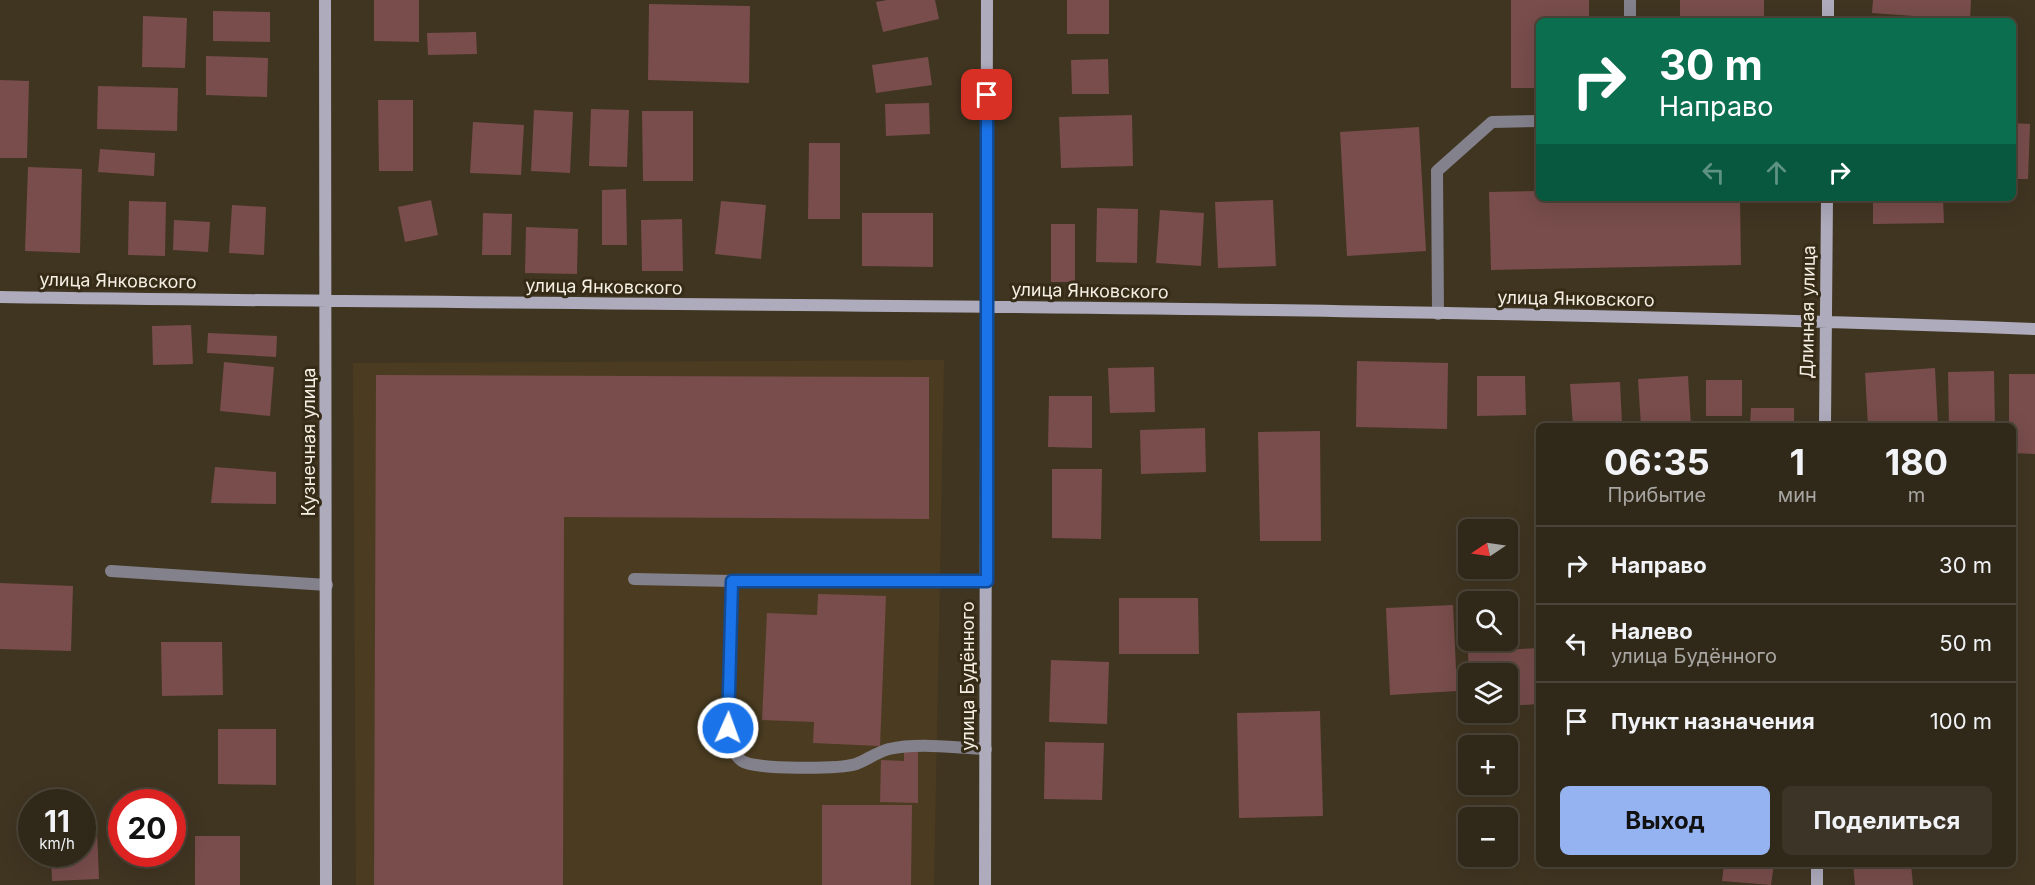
<!DOCTYPE html>
<html lang="ru">
<head>
<meta charset="utf-8">
<style>
	:root { --surface:#302819; --page:#3c3426; --text:#f1f3f6; --muted:#a8a6a2; --line:#4b4438; --accent:#95b2f1 }
	body { margin:0; font-family:Inter,sans-serif; background:var(--page); color:var(--text); height:100vh; display:flex; flex-direction:column; font-size:22px; white-space:nowrap }
	* { box-sizing:border-box; margin:0 }
	p { font-size:20px; color:var(--muted) }
	.icon { flex:none; width:33px; height:33px; fill:none; stroke:currentColor; stroke-width:2; stroke-linecap:round; stroke-linejoin:round }
	.map { position:relative; flex:1; overflow:hidden }
	.sheet { position:absolute; left:1536px; top:423px; width:480px; height:444px; display:flex; flex-direction:column; background:var(--surface); border-radius:9px; box-shadow:0 6px 24px #0002,0 0 0 2px var(--line) }
	.sheet>* { flex:none }
	.banner { position:absolute; left:1536px; top:18px; width:480px; height:183px; border-radius:9px; box-shadow:0 6px 24px #0002,0 0 0 2px var(--line); background:#0b6e4f; color:#fff; overflow:hidden }
	.needle { width:39px; rotate:257deg }
	.controls { position:absolute; left:1458px; top:519px; display:grid; gap:12px }
	.controls a { display:grid; place-items:center; width:60px; height:60px; border-radius:9px; background:var(--surface); box-shadow:0 6px 24px #0002,0 0 0 2px var(--line); font-size:30px }
	.speed { position:absolute; left:18px; top:789px; display:flex; gap:12px; font-size:30px; font-weight:700; text-align:center }
	.speed>* { display:grid; place-content:center; width:78px; height:78px; border-radius:50%; background:var(--surface); box-shadow:0 6px 24px #0002,0 0 0 2px var(--line); line-height:1 }
	.speed small { font-size:15px; font-weight:400 }
	.speed .limit { border:9px solid #d22; background:#fff; color:#111 }
	.pin { position:absolute; display:grid; place-items:center; width:51px; height:51px; color:#fff; margin:-26px; border-radius:12px; box-shadow:0 3px 9px #0006 }
	.me { position:absolute; width:66px; margin:-33px; rotate:2deg; stroke-linejoin:round; filter:drop-shadow(0 0 4px #0008) }
	.turn { display:flex; align-items:center; gap:21px; height:126px; padding:0 24px; font-size:27px }
	.turn .icon { width:78px; height:78px; stroke-width:2.5 }
	.turn b { display:block; font-size:42px; line-height:51px }
	.lanes { display:flex; align-items:center; height:57px; padding:0 24px; background:#0003; justify-content:center; gap:30px; direction:ltr }
	.lanes .off { opacity:.35 }
	.eta { display:flex; justify-content:space-evenly; align-items:center; height:102px; text-align:center }
	.eta b { font-size:36px; font-weight:700; line-height:42px }
	.button { display:flex; gap:12px; margin-top:auto; padding:12px 24px }
	.button a { flex:1; height:69px; border-radius:9px; background:var(--accent); color:#111; font-size:24px; font-weight:700; line-height:69px; text-align:center }
	.button a+a { background:var(--page); color:var(--text) }
	ul { padding:0; list-style:none }
	li { display:flex; align-items:center; gap:18px; height:78px; padding:0 24px; border-top:2px solid var(--line) }
	li div { flex:1 }
	li b { display:block; font-size:22px }
	li em { font-style:normal }
	.map>svg:first-child { display:block }
</style>
</head>
<body>
<div class="map">
<svg width="2035" height="885" viewBox="0 0 2035 885">
	<rect width="100%" height="100%" fill="#403521"/>
	<!-- built -->
	<path fill="#4b3c21" d="M944,360L934,885H356L353,363Z"/>
	<!-- building -->
	<path fill="#784d4b" d="M374,0H419V42L374,41Z
		M887,0H935L939,19L883,32L876,2Z
		M1067,0H1109V34H1067Z
		M1511,0H1589V21H1539V88H1511Z
		M1680,0H1764V21H1680Z
		M1873,0H1971L1970,20L1872,13Z
		M649,4L750,6L749,83L648,80Z
		M213,11L270,12V42L213,41Z
		M143,16L187,18L185,68L142,67Z
		M476,32L477,54L428,55L427,33Z
		M206,56L268,58L267,97L206,95Z
		M928,57L932,85L876,93L872,65Z
		M1108,59L1109,94H1072L1071,60Z
		M0,80L29,81L27,158H0Z
		M98,86L178,88L177,131L97,129Z
		M378,100H413V171H379Z
		M929,103L930,134L886,136L885,104Z
		M591,109L629,110L627,167L589,166Z
		M534,110L573,112L570,173L531,171Z
		M642,111H693V181H643Z
		M1132,115L1133,166L1061,168L1059,117Z
		M473,122L524,125L521,175L470,173Z
		M2013,123L2030,124L2028,179H2013Z
		M1419,127L1426,251L1347,256L1340,132Z
		M809,143H840V219H808Z
		M100,149L155,153L154,176L98,172Z
		M28,167L82,169L80,253L25,251Z
		M626,189L627,245H602V190Z
		M1539,191V198H1740L1741,265L1491,270L1489,192Z
		M1873,198H1943L1944,223L1873,224Z
		M431,200L438,235L405,242L398,207Z
		M1273,200L1276,266L1218,268L1215,202Z
		M129,201L166,202L165,256L128,255Z
		M721,201L766,205L761,259L715,254Z
		M232,205L266,207L264,255L229,253Z
		M1097,208L1138,209L1137,263L1096,262Z
		M1160,210L1204,213L1201,266L1156,263Z
		M483,213L512,214L511,255H482Z
		M862,213H933V267L862,266Z
		M682,219L683,271H642L641,220Z
		M174,220L210,222L208,252L173,250Z
		M1051,224H1075V282H1051Z
		M526,227L578,229L577,274L525,273Z
		M191,325L193,364L153,365L152,326Z
		M208,333L277,336L276,357L207,353Z
		M1357,361L1448,363L1447,429L1356,427Z
		M224,362L274,367L270,416L220,411Z
		M1154,367L1155,412L1110,413L1108,368Z
		M1935,368L1938,426H1868L1865,373Z
		M1994,371L1995,426H1949L1948,372Z
		M2009,374H2035V454L2013,453V426H2009Z
		M376,375L929,377V519L564,517L563,885H374Z
		M1477,376H1525L1526,415L1477,416Z
		M1688,376L1691,426H1641L1638,379Z
		M1706,380H1742V416H1706Z
		M1620,382L1622,424L1573,426L1570,384Z
		M1049,396H1092V448L1048,447Z
		M1751,408H1794V426H1750Z
		M1205,428L1206,472L1141,474L1140,430Z
		M1320,431L1321,541H1260L1258,432Z
		M215,467L276,472V504L211,503Z
		M1052,469H1102L1101,539L1052,538Z
		M0,583L73,586L71,651L0,649Z
		M818,594L886,596L880,746L813,743L814,722L762,720L767,613L817,615Z
		M1119,598H1198L1199,654H1119Z
		M1453,605L1457,691L1390,695L1386,608Z
		M161,642H222L223,695L162,696Z
		M1539,648V704L1508,706V674H1469L1468,652Z
		M1051,660L1109,662L1107,724L1049,722Z
		M1320,711L1323,816L1239,818L1237,713Z
		M218,729H276V785L218,784Z
		M1045,742L1104,743L1102,800L1044,799Z
		M904,750L918,751V803L880,802L881,760L904,761Z
		M822,805H912L911,885H822Z
		M97,830L99,879L52,881L51,857L30,858V854H82V831Z
		M195,836H240V885H195Z
		M1724,864H1774L1771,885L1722,881Z
		M1853,864H1911L1913,885H1855Z"/>
	<g fill="none" stroke-linecap="round" stroke-linejoin="round">
		<!-- lane -->
		<path stroke="#83818c" stroke-width="12" d="M1630,21V0
			M1438,314L1437,171L1492,122L1539,121
			M111,571L327,585
			M634,579L732,581H987
			M732,581L728,728C730,740 731,753 742,761C755,770 840,769 856,764C867,760 877,752 889,749C920,742 955,748 986,749"/>
		<!-- secondary -->
		<path stroke="#adabbc" stroke-width="12" d="M325,0L326,885
			M1828,21V0
			M0,297C678,307 1357,303 2035,329
			M1825,426L1827,198
			M985,885L987,0
			M1817,885V864"/>
	</g>
	<g fill="none" stroke-linecap="round" stroke-linejoin="round">
		<!-- route casing -->
		<g stroke="#114b97" stroke-width="15">
			<path id="route" d="M728,728L732,581H987V95"/>
		</g>
		<!-- route -->
		<use href="#route" stroke="#1a73e8" stroke-width="10"/>
	</g>
	<g text-anchor="middle" stroke-width="6" stroke-linejoin="round" paint-order="stroke">
		<!-- street labels -->
		<g font-size="18" fill="#f5eee2" stroke="#352b17">
			<text transform="translate(118 281) rotate(1)" y="6">улица Янковского</text>
			<text transform="translate(604 287) rotate(1)" y="6">улица Янковского</text>
			<text transform="translate(1090 291) rotate(1)" y="6">улица Янковского</text>
			<text transform="translate(1576 299) rotate(1)" y="6">улица Янковского</text>
			<text transform="translate(1808 312) rotate(-89)" y="6">Длинная улица</text>
			<text transform="translate(309 442) rotate(-90)" y="6">Кузнечная улица</text>
			<text transform="translate(968 676) rotate(-90)" y="6">улица Будённого</text>
		</g>
	</g>
</svg>
<div class="controls">
<a><svg class="needle" viewBox="-14 -14 28 28"><path d="M0-13l5 13h-10z" fill="#e53935"/><path d="M0 13l5-13h-10z" fill="#a8a6a2"/></svg></a>
<a><svg class="icon" aria-label="search" viewBox="0 0 24 24"><circle cx="10" cy="10" r="6"/><path d="M15 15l6 6"/></svg></a>
<a><svg class="icon" aria-label="layers" viewBox="0 0 24 24"><path d="M12 4l9 5-9 5-9-5zM3 14l9 5 9-5"/></svg></a>
<a>+</a>
<a>−</a>
</div>
<div class="speed"><div>11<small>km/h</small></div><div class="limit">20</div></div>
<div class="pin" style="left:987px;top:95px;background:#d93025"><svg class="icon" aria-label="arrive" viewBox="0 0 24 24"><path d="M6 21V4h12l-3 4 3 4H6"/></svg></div>
<svg class="me" style="left:728px;top:728px" viewBox="-20 -20 40 40"><circle r="17" fill="#1a73e8" stroke="#fff" stroke-width="3"/><path d="M0-11L8 9 0 5-8 9z" fill="#fff"/></svg>
<div class="banner">
<div class="turn"><svg class="icon" aria-label="right" viewBox="0 0 24 24"><path d="M7 20v-9h11M14 6l5 5-5 5"/></svg><div><b>30 m</b>Направо</div></div>
<div class="lanes"><svg class="icon off" aria-label="left" viewBox="0 0 24 24"><path d="M17 20v-9H6M10 6l-5 5 5 5"/></svg><svg class="icon off" aria-label="ahead" viewBox="0 0 24 24"><path d="M12 20V5M6 11l6-6 6 6"/></svg><svg class="icon" aria-label="right" viewBox="0 0 24 24"><path d="M7 20v-9h11M14 6l5 5-5 5"/></svg></div>
</div>
<section class="sheet">
<div class="eta">
<div><b>06:35</b><p>Прибытие</p></div>
<div><b>1</b><p>мин</p></div>
<div><b>180</b><p>m</p></div>
</div>
<ul>
<li><svg class="icon" aria-label="right" viewBox="0 0 24 24"><path d="M7 20v-9h11M14 6l5 5-5 5"/></svg><div><b>Направо</b></div><em>30 m</em></li>
<li><svg class="icon" aria-label="left" viewBox="0 0 24 24"><path d="M17 20v-9H6M10 6l-5 5 5 5"/></svg><div><b>Налево</b><p>улица Будённого</p></div><em>50 m</em></li>
<li><svg class="icon" aria-label="arrive" viewBox="0 0 24 24"><path d="M6 21V4h12l-3 4 3 4H6"/></svg><div><b>Пункт назначения</b></div><em>100 m</em></li>
</ul>
<div class="button"><a>Выход</a><a>Поделиться</a></div>
</section>
</div>
</body>
</html>
